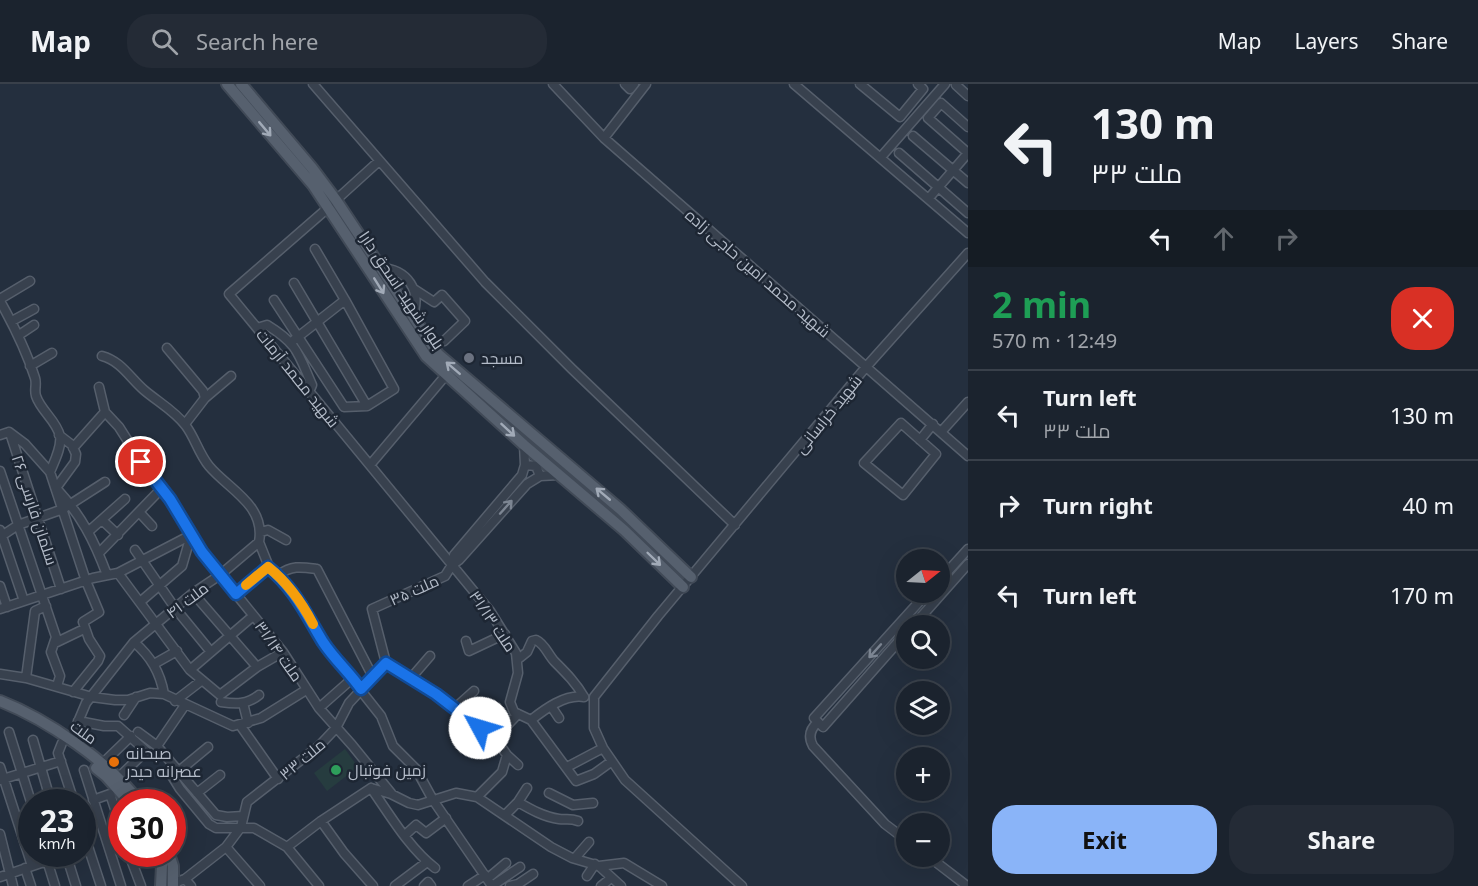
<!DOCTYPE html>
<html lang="en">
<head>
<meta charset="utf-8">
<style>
	:root { --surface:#1b232e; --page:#242b36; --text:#f1f3f6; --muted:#a0a4aa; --line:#39404a; --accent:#8ab4f8 }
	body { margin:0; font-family:"Noto Sans",Cairo,sans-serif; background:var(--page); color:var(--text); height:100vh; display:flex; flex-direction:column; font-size:22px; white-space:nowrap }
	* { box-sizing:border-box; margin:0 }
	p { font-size:20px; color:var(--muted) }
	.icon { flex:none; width:33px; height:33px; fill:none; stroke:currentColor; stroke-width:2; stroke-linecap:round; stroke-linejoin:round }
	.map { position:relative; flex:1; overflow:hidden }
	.sheet { display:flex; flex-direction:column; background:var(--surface); width:510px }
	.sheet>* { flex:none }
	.top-card { background:#1b232e; color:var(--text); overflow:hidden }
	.needle { width:39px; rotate:72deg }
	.controls { position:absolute; left:896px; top:465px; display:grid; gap:12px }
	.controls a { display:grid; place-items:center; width:54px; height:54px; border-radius:50%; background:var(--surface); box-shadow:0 6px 24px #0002,0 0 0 2px var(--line); font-size:30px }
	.speed { position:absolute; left:18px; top:705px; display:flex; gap:12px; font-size:30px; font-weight:700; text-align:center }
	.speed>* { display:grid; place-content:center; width:78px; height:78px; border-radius:50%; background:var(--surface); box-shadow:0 6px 24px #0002,0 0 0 2px var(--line); line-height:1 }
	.speed small { font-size:15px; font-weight:400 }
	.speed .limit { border:9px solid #d22; background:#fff; color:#111 }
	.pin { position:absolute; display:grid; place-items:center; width:51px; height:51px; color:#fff; margin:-26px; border:3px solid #fff; border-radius:50%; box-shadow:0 2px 6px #0007 }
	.me { position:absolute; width:66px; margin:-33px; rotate:309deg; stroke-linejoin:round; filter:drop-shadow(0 0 4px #0008) }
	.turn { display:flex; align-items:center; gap:21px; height:126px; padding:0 24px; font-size:27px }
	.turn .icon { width:78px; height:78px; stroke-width:2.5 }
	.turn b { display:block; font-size:42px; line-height:51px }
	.lanes { display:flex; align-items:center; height:57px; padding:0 24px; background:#0003; justify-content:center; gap:30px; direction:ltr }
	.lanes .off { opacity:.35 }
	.round { display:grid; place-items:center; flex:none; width:63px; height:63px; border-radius:24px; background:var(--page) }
	.overview { display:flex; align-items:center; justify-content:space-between; height:102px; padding:0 24px }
	h1 { font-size:36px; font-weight:700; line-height:45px; color:#1e9e55 }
	.primary-button { display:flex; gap:12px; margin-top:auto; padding:12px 24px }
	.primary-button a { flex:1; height:69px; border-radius:24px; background:var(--accent); color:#111; font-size:24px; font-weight:700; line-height:69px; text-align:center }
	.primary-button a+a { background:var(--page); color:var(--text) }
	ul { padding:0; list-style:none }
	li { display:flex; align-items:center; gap:18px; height:90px; padding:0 24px; border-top:2px solid var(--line) }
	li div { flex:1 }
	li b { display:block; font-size:22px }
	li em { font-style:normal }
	header { display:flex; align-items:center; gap:36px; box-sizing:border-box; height:84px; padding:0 30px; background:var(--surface); border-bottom:2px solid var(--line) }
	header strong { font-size:28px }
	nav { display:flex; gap:33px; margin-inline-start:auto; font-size:21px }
	.search { width:420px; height:54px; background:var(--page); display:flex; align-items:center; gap:15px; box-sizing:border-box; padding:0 21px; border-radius:24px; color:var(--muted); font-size:22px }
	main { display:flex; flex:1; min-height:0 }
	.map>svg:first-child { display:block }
</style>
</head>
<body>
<header>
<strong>Map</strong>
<div class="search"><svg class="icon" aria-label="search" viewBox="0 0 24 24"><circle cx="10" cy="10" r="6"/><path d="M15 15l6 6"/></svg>Search here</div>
<nav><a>Map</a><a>Layers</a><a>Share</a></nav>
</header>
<main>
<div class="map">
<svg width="968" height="802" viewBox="0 0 968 802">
	<rect width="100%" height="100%" fill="#242f3e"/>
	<!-- green -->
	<path fill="#263c3f" d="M345,665L358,683L327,707L314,689Z"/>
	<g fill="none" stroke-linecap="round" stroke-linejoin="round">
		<!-- minor casing -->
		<g stroke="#565f6c" stroke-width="11">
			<path id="minor" d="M313,0L485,198L572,285L735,441
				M553,0L604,54L968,372
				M625,0L630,5L634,0
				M794,0L968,149
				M860,0L900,33L923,5L918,0
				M956,1L968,12
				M968,43L941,19L928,34L968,69
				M913,52L968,99
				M604,54L646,0
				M899,69L968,129
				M881,73L945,0
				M929,114L968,69
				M336,116L379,77
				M329,123L229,210L490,527L516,569L518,589L510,618L514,628L531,636L576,697L594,690L612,677
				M380,184C407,184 423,208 412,233
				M294,199L367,322
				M414,205L434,218L442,211L465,237L444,257
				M0,215L30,197
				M274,216L344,323L367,322L394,305L345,216L315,165
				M0,217C14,242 26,266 35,294C37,300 34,306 36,312C41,327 56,336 60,352C62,363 54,378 50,388
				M12,237L34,225
				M257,244L267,241C298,260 298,269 312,301L309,308
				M19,251L34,241
				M294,256L345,216
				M167,264L203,307L205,314L185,340
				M102,272C121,277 130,294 144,306C158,318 175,327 186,342C195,354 199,370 209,382C228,405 266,421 259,458
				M30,282L52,269
				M99,303L105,328L119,343L152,395L170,415L202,468L283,568L319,624L352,661L391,709
				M205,314L231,292
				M901,339L936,370L903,411L864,379Z
				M9,348L25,360L50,388L86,497L99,528L83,538L89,555L100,572L98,577L73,608
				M941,348L968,318
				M10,349L61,505
				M0,351L9,348
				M59,351L72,361L76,370L75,378L56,404C81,431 94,456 107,491
				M920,356L933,340
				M73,364L105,328
				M370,381L446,291
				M525,381L536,382L540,392
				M0,387L56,553L51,568L60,592L57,602
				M139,428L152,442
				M102,436L118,451
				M0,446L24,517
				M89,447L125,415
				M261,448L268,446L286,456
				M0,453L18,441L63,425L105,398
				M135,466L175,524L211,568
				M99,469L161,405
				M452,481L459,476L527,400L540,392L560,391
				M118,489L191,451
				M279,491L303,521L324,560L381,632L393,662L416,685L433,716L492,802
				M939,497L968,465
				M0,502L7,523
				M236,510L269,483
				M140,518L182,482L191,451
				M0,525L93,494L118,489L190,586L220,611L257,583L193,509
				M913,542L968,480
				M906,549L823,643L814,634L928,508
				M466,557L469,567L505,550
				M134,558C151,573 160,588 164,610
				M55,559L84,545
				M517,576L527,568L532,557L536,556C545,560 548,571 555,578C567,590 576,599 584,613
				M386,579L436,610L495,654L507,671L518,681
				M154,580L177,567
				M257,583L283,568
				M190,586L253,532
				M0,590L26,594L92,613L115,616H128L150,609L164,610L233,642L261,634L306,606
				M26,594L35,527L46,522
				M411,594L430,572
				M175,617L201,597
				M221,618C235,620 247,621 259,611
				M243,619L248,639
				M551,622L559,634
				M319,624L353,594
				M455,624L474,607
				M124,631L136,613
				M531,636C545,625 565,610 584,613
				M78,637L104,642H118L146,667L118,694
				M818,638C810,645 808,653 813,662L885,740L906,756
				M474,639L483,620
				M240,641L278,695
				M9,648L32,721
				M138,648L157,662L216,731L227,733L243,732
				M495,654L518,630
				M33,656L51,718
				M70,657L86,619L134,558L193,509L220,491L259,458L269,483L279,491C291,481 302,483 317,485L373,593
				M62,659L58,669L74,718
				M157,662L185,621
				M102,680L131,652
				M0,683L32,782
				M567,683L603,664
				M84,686L121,802
				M179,687L208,663
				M172,692L180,705L209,740L216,744H254L287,763L321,737L371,704L391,710L409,719L418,721L456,709L477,713L551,763L572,774L599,782L621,802
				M0,696L61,677
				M371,704C390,731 409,764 435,784
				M197,709L220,691
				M549,709L573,721L593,719
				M477,713L502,688L507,671
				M93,716L110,710L122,746
				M518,718C530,725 544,733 559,735C566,736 570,734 578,737
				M505,731L518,718L527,704
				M321,737L344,769L373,802
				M82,744L101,802
				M0,750L13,802
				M405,751L416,741L426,749L446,734
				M226,763L260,802
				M287,763L319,802
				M45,770L55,802
				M66,770L76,802
				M129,770L141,802
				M928,772L967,802
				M575,774L589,758
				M599,782L624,779L662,802
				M25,784L31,802
				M587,792L595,780
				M0,793L47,777
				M185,795L191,802
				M487,795L506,779
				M174,799L185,795L226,763L241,743L247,718L319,662L336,644L349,619L386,579L372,525L445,492L452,481L454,471L522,391L525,381L524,361
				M395,802L427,778
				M424,802L428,798L431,802
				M468,802L485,791
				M492,802L520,783
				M510,802L518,800L533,790
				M601,802L611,794
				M742,802L625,696L603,664L594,644V613L658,532L866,283L968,169"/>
		</g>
		<!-- major casing -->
		<g stroke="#414a57" stroke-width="14">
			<path id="major" d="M227,0L313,101L426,272L524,361L624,446L683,503
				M241,0L312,84L336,116L438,270L620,425L691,493
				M0,617C46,635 110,678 139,718
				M96,684L106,692L129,718
				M160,770L162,781L161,802
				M169,770L173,782V802"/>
		</g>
		<!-- minor -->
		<use href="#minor" stroke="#38414e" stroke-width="8"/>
		<!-- major -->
		<use href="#major" stroke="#56606e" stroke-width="10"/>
	</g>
	<!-- one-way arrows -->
	<defs><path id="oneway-shaft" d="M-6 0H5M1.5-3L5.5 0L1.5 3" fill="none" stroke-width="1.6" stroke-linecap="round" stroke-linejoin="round" transform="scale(1.5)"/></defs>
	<g stroke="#a1aab7">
		<use href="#oneway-shaft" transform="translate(265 45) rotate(50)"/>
		<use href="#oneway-shaft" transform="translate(379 202) rotate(58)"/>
		<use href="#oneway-shaft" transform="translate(453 284) rotate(-139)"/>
		<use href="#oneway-shaft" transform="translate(508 346) rotate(43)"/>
		<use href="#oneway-shaft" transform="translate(603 410) rotate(-140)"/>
		<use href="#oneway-shaft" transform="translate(654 475) rotate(44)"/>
	</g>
	<g stroke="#7c8592">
		<use href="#oneway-shaft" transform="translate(506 423) rotate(-48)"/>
		<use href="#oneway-shaft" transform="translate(875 567) rotate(132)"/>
	</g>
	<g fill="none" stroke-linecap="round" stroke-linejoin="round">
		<!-- route casing -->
		<g stroke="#114b97" stroke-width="15">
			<path id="route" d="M141,378L170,415L202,468L236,510L268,483C294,504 306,530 323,558C334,575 350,589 361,605L386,579L436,610L480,644"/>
		</g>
		<!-- route -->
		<use href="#route" stroke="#1a73e8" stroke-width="10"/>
		<!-- slow -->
		<path stroke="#f59e0b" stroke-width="10" d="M246,501L268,483C287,498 302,519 313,540"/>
	</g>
	<!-- markers -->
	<circle fill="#6b7280" stroke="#1d2633" stroke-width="2" cx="469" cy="274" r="6"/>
	<circle fill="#e8710a" stroke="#1d2633" stroke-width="2" cx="114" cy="678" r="6"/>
	<circle fill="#2e9e5b" stroke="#1d2633" stroke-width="2" cx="336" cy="686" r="6"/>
	<g text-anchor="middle" stroke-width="5" stroke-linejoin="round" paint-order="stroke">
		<!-- street labels -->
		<g font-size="16" fill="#b4bcc9" stroke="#1d2633">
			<text transform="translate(758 189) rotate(41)" y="6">شهید محمد امین حاجی زاده</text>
			<text transform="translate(402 206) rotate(56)" y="6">بلوار شهید اسحق دارا</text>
			<text transform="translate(298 294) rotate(51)" y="6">شهید محمد آرمات</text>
			<text transform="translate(828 330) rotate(-51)" y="6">شهید خراسانی</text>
			<text transform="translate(35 426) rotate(72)" y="6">سلمان فارسی ۲۶</text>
			<text transform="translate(414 506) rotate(-24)" y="6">ملت ۳۵</text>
			<text transform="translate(187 516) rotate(-37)" y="6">ملت ۴۱</text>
			<text transform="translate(493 537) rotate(56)" y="6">ملت ۳۱/۱۳</text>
			<text transform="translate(279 567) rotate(55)" y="6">ملت ۳۱/۱۴</text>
			<text transform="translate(84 648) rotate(36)" y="6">ملت</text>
			<text transform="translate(302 675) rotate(-40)" y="6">ملت ۳۳</text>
		</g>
		<!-- poi labels -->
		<g font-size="16" fill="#b4bcc9" stroke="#1d2633" text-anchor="start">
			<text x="481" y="280">مسجد</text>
			<text x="126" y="675">صبحانه<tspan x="126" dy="18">عصرانه حیدر</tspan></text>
			<text x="348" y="692">زمین فوتبال</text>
		</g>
	</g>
</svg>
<div class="controls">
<a><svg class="needle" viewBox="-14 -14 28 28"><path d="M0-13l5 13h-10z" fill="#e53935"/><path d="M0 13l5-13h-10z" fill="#a0a4aa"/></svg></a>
<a><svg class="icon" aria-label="search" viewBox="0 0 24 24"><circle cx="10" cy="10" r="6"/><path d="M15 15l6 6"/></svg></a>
<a><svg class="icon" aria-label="layers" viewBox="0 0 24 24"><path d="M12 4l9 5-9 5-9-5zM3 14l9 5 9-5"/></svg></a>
<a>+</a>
<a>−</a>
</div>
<div class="speed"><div>23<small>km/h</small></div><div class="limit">30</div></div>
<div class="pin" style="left:141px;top:378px;background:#d93025"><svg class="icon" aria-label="arrive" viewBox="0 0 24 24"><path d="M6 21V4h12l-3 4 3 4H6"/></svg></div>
<svg class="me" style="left:480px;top:644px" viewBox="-20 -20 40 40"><circle r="19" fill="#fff"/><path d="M0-13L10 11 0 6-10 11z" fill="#1a73e8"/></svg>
</div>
<section class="sheet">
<div class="top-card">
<div class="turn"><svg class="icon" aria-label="left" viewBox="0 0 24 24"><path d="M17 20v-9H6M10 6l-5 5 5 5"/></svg><div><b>130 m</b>ملت ۳۳</div></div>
<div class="lanes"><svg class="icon" aria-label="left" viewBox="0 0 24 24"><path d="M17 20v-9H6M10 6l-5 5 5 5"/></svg><svg class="icon off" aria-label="ahead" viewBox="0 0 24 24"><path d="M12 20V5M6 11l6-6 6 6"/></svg><svg class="icon off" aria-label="right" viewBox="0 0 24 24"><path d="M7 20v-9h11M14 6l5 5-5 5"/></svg></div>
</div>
<div class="overview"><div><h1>2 min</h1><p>570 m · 12:49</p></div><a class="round" style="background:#d93025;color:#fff"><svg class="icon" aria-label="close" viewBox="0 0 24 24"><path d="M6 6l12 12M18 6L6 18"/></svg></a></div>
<ul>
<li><svg class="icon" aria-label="left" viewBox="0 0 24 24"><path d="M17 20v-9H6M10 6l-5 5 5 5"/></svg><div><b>Turn left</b><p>ملت ۳۳</p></div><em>130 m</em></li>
<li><svg class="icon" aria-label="right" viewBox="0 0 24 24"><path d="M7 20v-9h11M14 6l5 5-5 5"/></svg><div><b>Turn right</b></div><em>40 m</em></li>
<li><svg class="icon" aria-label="left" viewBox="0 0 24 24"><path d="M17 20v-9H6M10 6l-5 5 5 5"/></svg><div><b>Turn left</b></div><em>170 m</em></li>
</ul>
<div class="primary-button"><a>Exit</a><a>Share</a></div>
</section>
</main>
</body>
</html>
